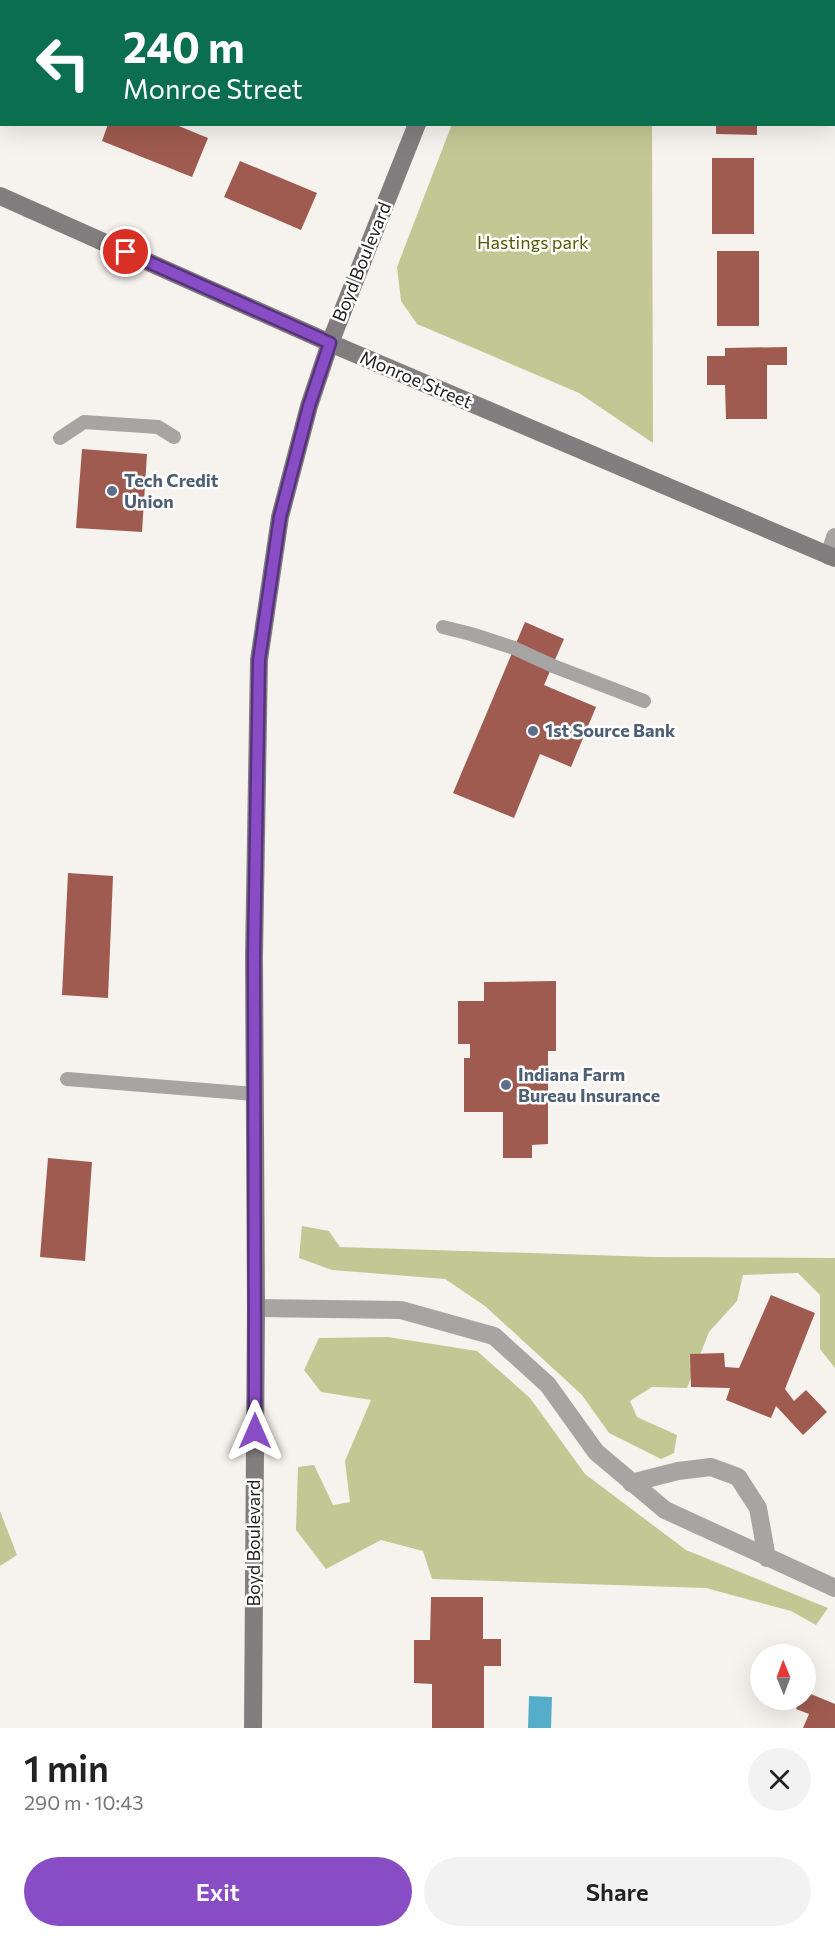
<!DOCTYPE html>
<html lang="en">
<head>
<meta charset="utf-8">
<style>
	:root { --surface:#fff; --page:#f2f2f2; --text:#222; --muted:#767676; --accent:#884dc4 }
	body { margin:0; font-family:Commissioner,sans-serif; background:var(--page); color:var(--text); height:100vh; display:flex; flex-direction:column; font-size:22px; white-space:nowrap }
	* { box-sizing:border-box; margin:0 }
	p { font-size:20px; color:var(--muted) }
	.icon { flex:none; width:33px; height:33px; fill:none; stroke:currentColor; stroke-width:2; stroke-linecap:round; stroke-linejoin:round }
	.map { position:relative; height:1728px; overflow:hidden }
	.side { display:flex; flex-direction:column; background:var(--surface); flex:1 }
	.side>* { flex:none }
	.hud { position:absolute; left:0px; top:0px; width:836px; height:126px; box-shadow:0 6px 24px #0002; background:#0b6e4f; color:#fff; overflow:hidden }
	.needle { width:39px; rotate:359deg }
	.tools { position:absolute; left:750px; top:1644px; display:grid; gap:12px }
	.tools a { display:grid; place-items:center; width:66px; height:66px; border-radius:50%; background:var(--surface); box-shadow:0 6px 24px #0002; font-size:30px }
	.pin { position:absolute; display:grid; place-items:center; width:51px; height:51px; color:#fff; margin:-26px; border:3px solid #fff; border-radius:50%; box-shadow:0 2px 6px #0007 }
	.me { position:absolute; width:66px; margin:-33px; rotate:0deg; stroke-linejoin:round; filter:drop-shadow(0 0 4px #0008) }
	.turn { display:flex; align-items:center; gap:21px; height:126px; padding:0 24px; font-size:27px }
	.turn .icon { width:78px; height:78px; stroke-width:2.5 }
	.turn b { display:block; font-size:42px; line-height:51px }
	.round { display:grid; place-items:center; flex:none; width:63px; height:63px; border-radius:32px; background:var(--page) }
	.head { display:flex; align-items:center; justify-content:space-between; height:102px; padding:0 24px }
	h1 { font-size:36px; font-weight:600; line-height:45px }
	.cta { display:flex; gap:12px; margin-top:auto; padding:12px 24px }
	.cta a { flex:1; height:69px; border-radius:36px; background:var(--accent); color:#fff; font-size:24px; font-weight:600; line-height:69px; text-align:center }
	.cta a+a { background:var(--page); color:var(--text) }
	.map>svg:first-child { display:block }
</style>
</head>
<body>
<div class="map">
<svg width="835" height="1728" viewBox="0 0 835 1728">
	<rect width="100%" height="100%" fill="#f6f2ee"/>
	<!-- green -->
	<path fill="#c2c894" d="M452,124L652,125L653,443L579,393L417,324L401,301L397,267Z
		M302,1226L329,1231L340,1247L653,1257L835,1258V1368L820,1349V1295L798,1273L743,1275L737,1301L709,1332L687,1388L652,1387L630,1401L637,1417L677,1435L674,1453L661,1459L609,1433L582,1395L485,1306L445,1279L332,1270L299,1258Z
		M388,1337L477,1351L530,1398L585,1474L686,1550L828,1608L816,1625L791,1611L706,1588L432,1579L423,1551L381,1540L326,1569L296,1530L298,1467L314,1465L333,1505L350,1502L345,1461L371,1400L321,1392L304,1370L319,1338Z
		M0,1511L17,1555L0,1566Z"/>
	<!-- water -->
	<path fill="#56adc9" d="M529,1696L552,1697L551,1728H528Z"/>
	<!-- building -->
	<path fill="#a05b50" d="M108,124H174L208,138L192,177L102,141Z
		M716,124H757V135L716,134Z
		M712,158H754V234H712Z
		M240,161L317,193L301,230L224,197Z
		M717,251H759V326H717Z
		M787,347V365H767V419H726L725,385H707V356H725V348Z
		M82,449L147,454L142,532L76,528Z
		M525,622L564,639L544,685L596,707L571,767L540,754L514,818L453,793Z
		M68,873L113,876L108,998L62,995Z
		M556,981V1051H548V1144L532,1145V1158H503V1112H464V1058H470V1044H458V1001H484V982Z
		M48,1158L92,1162L85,1261L40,1257Z
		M771,1295L815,1313L785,1389L794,1401L806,1390L827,1412L803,1435L776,1406L771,1418L726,1400L730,1388L691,1387L690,1354L724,1353L725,1367L739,1368Z
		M431,1597H483V1639H501V1666H484V1728H432V1684L414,1683V1640H430Z
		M806,1692L835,1704V1728H803L809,1714L796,1709L800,1700H806Z"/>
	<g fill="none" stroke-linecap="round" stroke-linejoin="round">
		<!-- lane -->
		<path stroke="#a7a4a4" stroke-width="14" d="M60,438L84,422L158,427L174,437
			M443,627L471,634L514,648L553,666L644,701
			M67,1079L255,1094"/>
		<!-- street -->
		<path stroke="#a7a4a4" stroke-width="18" d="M637,0L643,2
			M834,14H835
			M829,556L835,537
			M256,1308L401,1310L494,1336L548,1385L596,1452L665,1510L835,1588
			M631,1483L678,1471L711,1467L738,1477L758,1508L767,1558"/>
		<!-- secondary -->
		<path stroke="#827e7f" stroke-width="18" d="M467,2L468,0
			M0,196L330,343L835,558
			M253,1728L256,1308L254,956L259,660L280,517L309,406L330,343L417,124"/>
	</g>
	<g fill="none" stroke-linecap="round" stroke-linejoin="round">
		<!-- route casing -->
		<g stroke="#58327f" stroke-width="15">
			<path id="route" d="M126,252L330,343L309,406L280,517L259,660L254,956L255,1431"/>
		</g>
		<!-- route -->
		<use href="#route" stroke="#884dc4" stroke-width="10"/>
	</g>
	<!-- markers -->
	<g fill="#5c6f8a" stroke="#fff" stroke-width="2">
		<circle cx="112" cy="491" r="6"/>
		<circle cx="533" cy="731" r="6"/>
		<circle cx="506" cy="1085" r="6"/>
	</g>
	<g text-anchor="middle" stroke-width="5" stroke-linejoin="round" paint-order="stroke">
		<!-- park labels -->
		<g font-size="18" fill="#555903" stroke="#fff">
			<text x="533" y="249">Hastings park</text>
		</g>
		<!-- street labels -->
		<g font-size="18" fill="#232120" stroke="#fff">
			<text transform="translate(362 262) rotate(-68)" y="6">Boyd Boulevard</text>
			<text transform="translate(416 380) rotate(23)" y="6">Monroe Street</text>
			<text transform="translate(254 1543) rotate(-90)" y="6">Boyd Boulevard</text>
		</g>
		<!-- service labels -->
		<g font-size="18" font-weight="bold" fill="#4e5e75" stroke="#fff" text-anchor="start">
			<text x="124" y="487">Tech Credit<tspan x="124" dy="21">Union</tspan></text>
			<text x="545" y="737">1st Source Bank</text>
			<text x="518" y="1081">Indiana Farm<tspan x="518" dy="21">Bureau Insurance</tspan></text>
		</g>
	</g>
</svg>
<div class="tools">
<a><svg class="needle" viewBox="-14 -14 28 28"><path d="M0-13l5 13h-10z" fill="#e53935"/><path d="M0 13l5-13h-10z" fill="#767676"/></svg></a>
</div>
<div class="pin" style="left:126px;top:252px;background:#d93025"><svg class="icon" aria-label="arrive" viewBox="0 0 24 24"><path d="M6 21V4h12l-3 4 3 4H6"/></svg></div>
<svg class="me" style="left:255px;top:1431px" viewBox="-20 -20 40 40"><path d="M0-17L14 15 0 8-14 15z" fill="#884dc4" stroke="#fff" stroke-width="4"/></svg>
<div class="hud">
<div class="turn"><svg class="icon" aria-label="left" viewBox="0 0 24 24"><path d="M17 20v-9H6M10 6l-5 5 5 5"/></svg><div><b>240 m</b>Monroe Street</div></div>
</div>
</div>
<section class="side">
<div class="head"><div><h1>1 min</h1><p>290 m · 10:43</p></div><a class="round"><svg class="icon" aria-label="close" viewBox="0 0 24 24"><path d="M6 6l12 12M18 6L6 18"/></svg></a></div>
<div class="cta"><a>Exit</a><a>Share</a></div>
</section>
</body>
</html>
